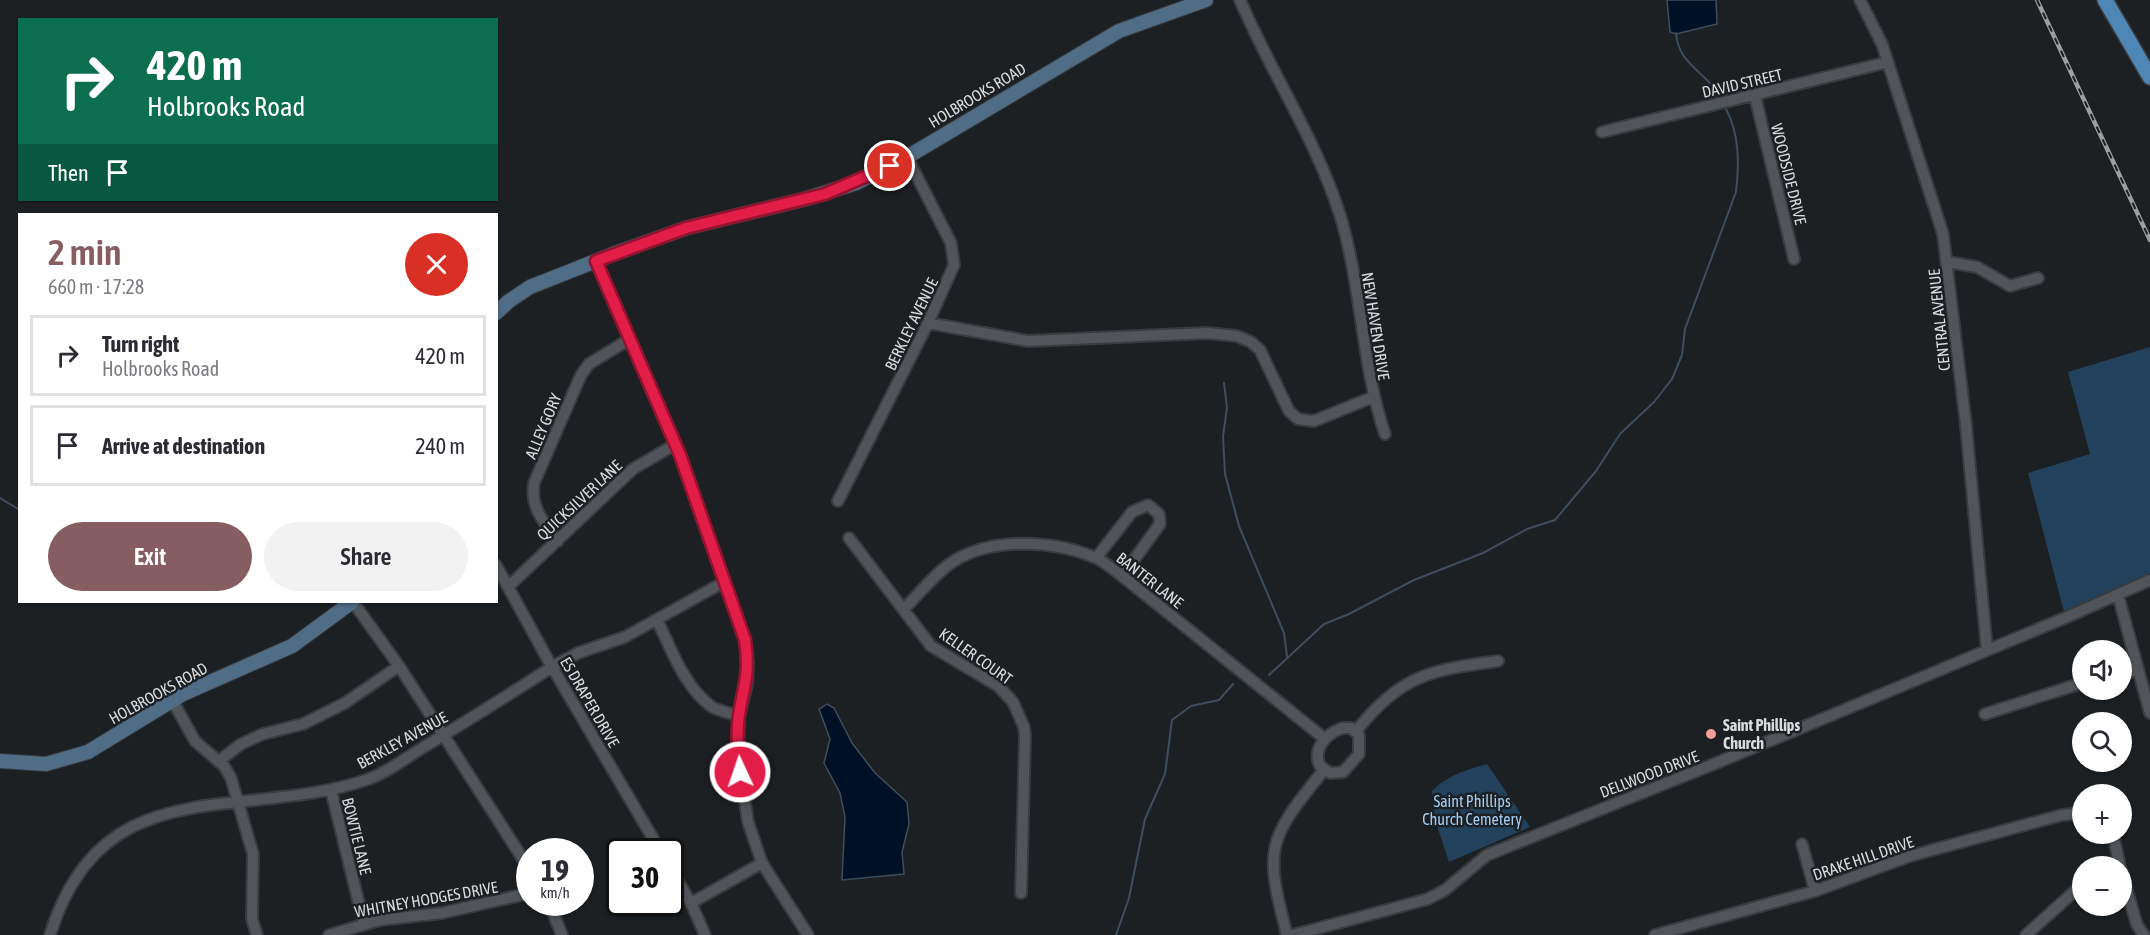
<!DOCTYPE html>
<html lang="en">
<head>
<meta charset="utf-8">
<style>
	:root { --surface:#fff; --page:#f2f2f3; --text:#2b2b33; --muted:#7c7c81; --line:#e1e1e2; --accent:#865d60 }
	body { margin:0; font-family:"Asap Condensed",sans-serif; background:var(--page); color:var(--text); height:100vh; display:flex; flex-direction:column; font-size:22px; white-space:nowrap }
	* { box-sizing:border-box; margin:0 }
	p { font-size:20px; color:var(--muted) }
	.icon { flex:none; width:33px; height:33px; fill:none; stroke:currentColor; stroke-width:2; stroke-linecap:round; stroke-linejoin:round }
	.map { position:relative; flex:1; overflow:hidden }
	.drawer { position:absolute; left:18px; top:213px; width:480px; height:390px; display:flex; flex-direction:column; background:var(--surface); border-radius:0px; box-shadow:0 2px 4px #0004 }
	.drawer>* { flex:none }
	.guide { position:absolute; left:18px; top:18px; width:480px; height:183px; border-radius:0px; box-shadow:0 2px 4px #0004; background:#0b6e4f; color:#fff; overflow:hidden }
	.fabs { position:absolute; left:2072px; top:640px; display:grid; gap:12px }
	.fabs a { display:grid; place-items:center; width:60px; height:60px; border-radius:50%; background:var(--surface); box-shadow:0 2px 4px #0004; font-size:30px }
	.speed { position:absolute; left:516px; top:838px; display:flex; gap:12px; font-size:30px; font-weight:700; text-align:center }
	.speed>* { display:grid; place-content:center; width:78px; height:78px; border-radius:50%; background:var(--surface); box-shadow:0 2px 4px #0004; line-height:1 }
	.speed small { font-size:15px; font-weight:400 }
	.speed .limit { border:3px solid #111; border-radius:9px; background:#fff; color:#111 }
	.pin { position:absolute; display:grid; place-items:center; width:51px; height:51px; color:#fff; margin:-26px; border:3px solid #fff; border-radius:50%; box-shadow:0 2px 6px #0007 }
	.me { position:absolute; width:66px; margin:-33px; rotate:357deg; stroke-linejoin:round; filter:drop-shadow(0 0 4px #0008) }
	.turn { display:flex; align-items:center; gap:21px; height:126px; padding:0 30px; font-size:27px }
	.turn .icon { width:78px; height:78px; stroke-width:2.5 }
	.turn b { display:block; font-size:42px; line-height:51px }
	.then { display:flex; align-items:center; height:57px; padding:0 30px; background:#0003; gap:12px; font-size:22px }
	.round { display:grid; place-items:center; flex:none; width:63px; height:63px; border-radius:32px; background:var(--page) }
	.head { display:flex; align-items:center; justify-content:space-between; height:102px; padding:0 30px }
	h1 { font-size:36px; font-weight:600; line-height:45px; color:var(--accent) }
	.primary-button { display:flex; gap:12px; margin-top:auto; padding:12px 30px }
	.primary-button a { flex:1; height:69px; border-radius:36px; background:var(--accent); color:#fff; font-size:24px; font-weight:600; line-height:69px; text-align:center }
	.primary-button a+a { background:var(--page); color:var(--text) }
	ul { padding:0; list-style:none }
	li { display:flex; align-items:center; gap:18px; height:81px; margin:0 12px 9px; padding:0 18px; border:3px solid var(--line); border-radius:0px }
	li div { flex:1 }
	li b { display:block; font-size:22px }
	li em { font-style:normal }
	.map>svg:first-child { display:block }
</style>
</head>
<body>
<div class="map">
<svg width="2150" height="935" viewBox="0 0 2150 935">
	<rect width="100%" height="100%" fill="#1c2023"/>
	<!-- green -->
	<path fill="#21415c" d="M2150,347V573L2064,612L2028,473L2090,454L2068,372Z
		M1487,764L1530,827L1449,862L1435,820L1432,791C1447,775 1466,770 1487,764Z"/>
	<!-- water -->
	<path fill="#001025" stroke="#414d5c" stroke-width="1.5" d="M1667,0H1716L1717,24L1676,34L1670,32Z
		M827,704L834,708L852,743L875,773L907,802L909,824L902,852L904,874L842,880L845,817L840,793L824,763L830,739L819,709Z"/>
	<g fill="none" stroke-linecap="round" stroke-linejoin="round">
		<!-- stream -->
		<path stroke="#414d5c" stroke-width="2" d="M1676,33C1678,64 1705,71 1720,96
			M1224,383L1227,408L1223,436L1225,474L1239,526L1284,633L1287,656
			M0,498L20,510
			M1269,675L1324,624L1349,614L1414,580L1483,553L1527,529L1555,520L1596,471L1620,434L1654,402L1672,379L1682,355L1685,329L1736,192C1739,165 1740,135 1726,109
			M1116,935L1129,898L1145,819L1165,774L1172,720L1191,706L1219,700L1233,684"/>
		<!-- street casing -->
		<g stroke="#393c3f" stroke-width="14">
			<path id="street" d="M1240,0C1271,73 1316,139 1340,215C1362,287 1361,363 1385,434
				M1860,0L1882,44L1943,234L1966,425L1987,650
				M1755,96L1794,259
				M1602,132L1888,62
				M596,261L680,455L745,640L748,663L747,684L739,716L738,755L748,822L762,863L808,935
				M1948,262L1977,267L2010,286L2038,278
				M928,323L1028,341L1207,333L1237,336L1251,342L1260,350L1289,411L1298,419L1314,421L1373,397
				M838,501L928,323L954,265L951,243L907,157
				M849,538L931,646L998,686L1013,702L1024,727L1025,736L1021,893
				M558,541C544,523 530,507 534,483L581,375L589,364L628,340
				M1096,558L1132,512L1148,505L1159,514L1160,524L1122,576
				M496,565L552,667L661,852
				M510,585L633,469L674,445
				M2118,595L2150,713
				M353,602L399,666L530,870
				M904,609C919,594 935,573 954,561C993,537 1054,540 1096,558C1105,562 1114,570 1122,576L1325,739
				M657,620C672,650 684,687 712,707C719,711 730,713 739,716
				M2121,674L2138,670
				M172,700L195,741L224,766L231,778L253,854L252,919L257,935
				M1985,714L2082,683
				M1342,728H1351L1359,735V754L1343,772L1330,773L1320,766C1312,749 1326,734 1342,728Z
				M1356,731C1402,675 1429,670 1498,661
				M219,761L241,744L263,734L303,724L345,703L399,666
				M331,790L364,924
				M2113,834L2120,867
				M1802,844L1815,891
				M670,868L691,903L705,935
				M2121,870L2137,925L2144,935
				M549,903L562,935
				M691,903L762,863
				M50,935C103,766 241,823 369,779C388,772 407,757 424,747C467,721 510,694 552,667L578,653L625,637L724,582
				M329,935L380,920L442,913L530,893
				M1287,935C1264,847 1267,840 1324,770
				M1293,935L1428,899L1445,890L1487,855L1714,764L2067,617L2150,580
				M1655,935L1815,891L1910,856L2062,815L2082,813
				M2026,935L2076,890L2082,888"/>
		</g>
		<!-- secondary casing -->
		<g stroke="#393c3f" stroke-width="16">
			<path id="secondary" d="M496,313L509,301L530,287L616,253L686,228L805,199L856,183L907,157L1119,31L1206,0
				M0,761L46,764L88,752L183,694L292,646L352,602"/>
		</g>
		<!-- primary casing -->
		<g stroke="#393c3f" stroke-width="18">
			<path id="primary" d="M2105,0L2150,77"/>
		</g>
		<!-- street -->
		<use href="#street" stroke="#51555a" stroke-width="10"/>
		<!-- secondary -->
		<use href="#secondary" stroke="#506d88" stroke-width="14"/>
		<!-- primary -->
		<use href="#primary" stroke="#4e86b5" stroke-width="15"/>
		<!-- rail casing -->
		<g stroke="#9c9fa1" stroke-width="4.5">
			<path id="rail" d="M2037,0L2150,240"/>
		</g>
		<!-- rail -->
		<use href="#rail" stroke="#1c2023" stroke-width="2" stroke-dasharray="7" stroke-linecap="butt"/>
	</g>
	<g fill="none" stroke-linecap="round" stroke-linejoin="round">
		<!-- route casing -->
		<g stroke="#92132f" stroke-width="15">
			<path id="route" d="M740,772C738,754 736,733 739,715C744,683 750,675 745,640L680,455L596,261L686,228L825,194L890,166"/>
		</g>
		<!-- route -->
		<use href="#route" stroke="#e11d48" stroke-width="10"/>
	</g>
	<!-- markers -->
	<circle fill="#f59b98" stroke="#1c2023" stroke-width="2" cx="1711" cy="734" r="6"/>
	<g text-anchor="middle" stroke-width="5" stroke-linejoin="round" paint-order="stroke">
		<!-- street labels -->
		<g font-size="16" fill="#d8dbdd" stroke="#1c2023">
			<text transform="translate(1742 83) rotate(-13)" y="6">DAVID STREET</text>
			<text transform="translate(977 95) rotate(-31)" y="6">HOLBROOKS ROAD</text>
			<text transform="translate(1789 174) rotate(76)" y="6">WOODSIDE DRIVE</text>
			<text transform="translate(1939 320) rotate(-96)" y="6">CENTRAL AVENUE</text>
			<text transform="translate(911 324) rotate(-64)" y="6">BERKLEY AVENUE</text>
			<text transform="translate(1376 326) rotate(81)" y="6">NEW HAVEN DRIVE</text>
			<text transform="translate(543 426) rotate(-67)" y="6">ALLEY GORY</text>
			<text transform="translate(579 500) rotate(-43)" y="6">QUICKSILVER LANE</text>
			<text transform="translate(1150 580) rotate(38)" y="6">BANTER LANE</text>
			<text transform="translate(976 656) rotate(35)" y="6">KELLER COURT</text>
			<text transform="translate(158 693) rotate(-29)" y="6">HOLBROOKS ROAD</text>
			<text transform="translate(590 702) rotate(60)" y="6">ES DRAPER DRIVE</text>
			<text transform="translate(402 740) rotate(-29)" y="6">BERKLEY AVENUE</text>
			<text transform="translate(1649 774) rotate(-21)" y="6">DELLWOOD DRIVE</text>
			<text transform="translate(357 836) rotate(76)" y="6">BOWTIE LANE</text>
			<text transform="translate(1863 858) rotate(-19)" y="6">DRAKE HILL DRIVE</text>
			<text transform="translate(426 899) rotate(-10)" y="6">WHITNEY HODGES DRIVE</text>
		</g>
		<!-- poi labels -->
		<g font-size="16" font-weight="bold" fill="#d8dbdd" stroke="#1c2023" text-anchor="start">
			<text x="1723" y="731">Saint Phillips<tspan x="1723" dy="18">Church</tspan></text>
		</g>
		<!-- park labels -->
		<g font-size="16" fill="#a1ccf3" stroke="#1c2023">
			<text x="1472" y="807">Saint Phillips<tspan x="1472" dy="18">Church Cemetery</tspan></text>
		</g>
	</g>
</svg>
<div class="fabs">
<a><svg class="icon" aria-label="sound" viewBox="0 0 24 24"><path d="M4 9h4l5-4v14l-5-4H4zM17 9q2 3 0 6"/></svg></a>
<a><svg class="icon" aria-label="search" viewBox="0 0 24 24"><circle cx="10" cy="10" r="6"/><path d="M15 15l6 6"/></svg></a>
<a>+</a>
<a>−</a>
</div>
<div class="speed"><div>19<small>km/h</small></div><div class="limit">30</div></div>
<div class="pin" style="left:890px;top:166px;background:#d93025"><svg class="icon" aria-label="arrive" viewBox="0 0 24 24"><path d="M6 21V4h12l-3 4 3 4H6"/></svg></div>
<svg class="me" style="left:740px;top:772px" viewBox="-20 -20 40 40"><circle r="17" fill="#e11d48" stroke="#fff" stroke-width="3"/><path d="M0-11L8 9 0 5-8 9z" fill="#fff"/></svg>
<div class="guide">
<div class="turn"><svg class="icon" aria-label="right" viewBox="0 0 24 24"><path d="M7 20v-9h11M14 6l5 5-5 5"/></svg><div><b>420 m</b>Holbrooks Road</div></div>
<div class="then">Then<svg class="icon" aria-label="arrive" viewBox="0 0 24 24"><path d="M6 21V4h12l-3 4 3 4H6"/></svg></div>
</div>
<section class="drawer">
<div class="head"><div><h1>2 min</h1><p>660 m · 17:28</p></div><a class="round" style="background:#d93025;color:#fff"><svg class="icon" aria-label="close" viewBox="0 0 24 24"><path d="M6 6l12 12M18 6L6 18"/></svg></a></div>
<ul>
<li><svg class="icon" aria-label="right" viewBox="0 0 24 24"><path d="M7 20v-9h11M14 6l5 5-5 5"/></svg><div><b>Turn right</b><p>Holbrooks Road</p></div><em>420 m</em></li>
<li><svg class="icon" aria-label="arrive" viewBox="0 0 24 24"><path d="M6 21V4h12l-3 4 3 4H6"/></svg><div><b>Arrive at destination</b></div><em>240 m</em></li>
</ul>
<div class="primary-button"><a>Exit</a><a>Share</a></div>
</section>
</div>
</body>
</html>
